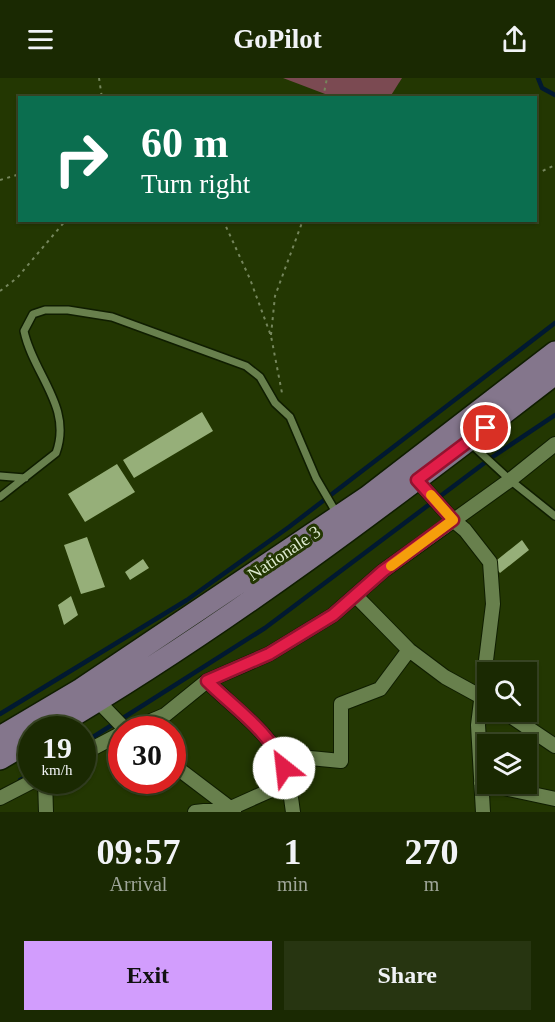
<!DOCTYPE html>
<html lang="en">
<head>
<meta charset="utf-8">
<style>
	:root { --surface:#1a2902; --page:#273511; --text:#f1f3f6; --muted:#9fa699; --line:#384524; --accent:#d29dfd }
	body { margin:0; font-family:Georgia,serif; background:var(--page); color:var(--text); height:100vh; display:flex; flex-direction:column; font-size:22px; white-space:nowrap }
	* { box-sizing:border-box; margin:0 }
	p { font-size:20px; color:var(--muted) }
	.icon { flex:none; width:33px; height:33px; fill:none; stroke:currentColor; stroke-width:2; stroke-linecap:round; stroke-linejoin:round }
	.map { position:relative; height:734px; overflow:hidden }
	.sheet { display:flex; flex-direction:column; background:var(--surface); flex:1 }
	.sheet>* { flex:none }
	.top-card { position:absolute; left:18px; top:18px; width:519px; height:126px; border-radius:0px; box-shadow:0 2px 4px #0004,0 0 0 2px var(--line); background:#0b6e4f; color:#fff; overflow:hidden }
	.buttons { position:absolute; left:477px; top:584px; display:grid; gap:12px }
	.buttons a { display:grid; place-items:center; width:60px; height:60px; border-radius:0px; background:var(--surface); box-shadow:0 2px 4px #0004,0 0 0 2px var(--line); font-size:30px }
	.speed { position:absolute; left:18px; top:638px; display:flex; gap:12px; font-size:30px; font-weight:700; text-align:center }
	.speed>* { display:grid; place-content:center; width:78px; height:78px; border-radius:50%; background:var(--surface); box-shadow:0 2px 4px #0004,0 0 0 2px var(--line); line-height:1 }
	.speed small { font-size:15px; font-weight:400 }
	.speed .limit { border:9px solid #d22; background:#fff; color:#111 }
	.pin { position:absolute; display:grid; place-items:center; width:51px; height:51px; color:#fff; margin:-26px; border:3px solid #fff; border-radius:50%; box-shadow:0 2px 6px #0007 }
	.me { position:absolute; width:66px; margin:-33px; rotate:331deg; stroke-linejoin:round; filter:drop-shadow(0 0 4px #0008) }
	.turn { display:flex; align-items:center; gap:21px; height:126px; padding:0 24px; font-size:27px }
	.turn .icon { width:78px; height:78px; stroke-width:2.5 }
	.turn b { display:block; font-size:42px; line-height:51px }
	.eta { display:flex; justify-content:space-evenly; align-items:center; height:102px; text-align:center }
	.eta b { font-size:36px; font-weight:600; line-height:42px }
	.cta { display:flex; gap:12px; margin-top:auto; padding:12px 24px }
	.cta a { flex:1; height:69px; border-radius:0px; background:var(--accent); color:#111; font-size:24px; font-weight:600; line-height:69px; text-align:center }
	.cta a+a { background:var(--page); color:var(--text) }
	header { display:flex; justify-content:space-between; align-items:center; height:78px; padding:0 24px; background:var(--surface); font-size:27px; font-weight:600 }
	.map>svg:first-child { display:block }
</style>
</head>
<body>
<header><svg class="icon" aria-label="menu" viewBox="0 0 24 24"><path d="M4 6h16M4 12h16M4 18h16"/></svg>GoPilot<svg class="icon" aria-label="share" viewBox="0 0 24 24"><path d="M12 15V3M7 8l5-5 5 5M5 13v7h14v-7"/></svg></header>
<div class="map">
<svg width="555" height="734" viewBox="0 0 555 734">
	<rect width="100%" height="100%" fill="#233702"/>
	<!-- green -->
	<path fill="#7b4a52" d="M283,0H402L390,19H333Z"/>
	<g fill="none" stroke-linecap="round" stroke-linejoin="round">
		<!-- stream -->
		<path stroke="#011931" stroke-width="4.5" d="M538,0L542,10L555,17
			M0,636L187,522L289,449L555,245
			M82,666L265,550L491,380L555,337
			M20,702L32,696"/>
	</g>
	<!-- building -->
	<path fill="#96af79" d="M202,334L213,353L134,400L123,382Z
		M117,386L135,414L85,444L68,416Z
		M87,459L105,509L81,516L64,467Z
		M522,462L529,472L500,495L492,486Z
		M143,481L149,490L130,502L125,494Z
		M71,518L78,537L64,547L58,527Z"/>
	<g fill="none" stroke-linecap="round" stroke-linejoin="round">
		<!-- lane casing -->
		<g stroke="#0f1d00" stroke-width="10">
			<path id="lane" d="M470,365L510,402L555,438
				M0,398L25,400
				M0,419L56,375C73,329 33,296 24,253L33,236L45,232H68L112,239L246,288L260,299L275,325L290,339L316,400L337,436"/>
		</g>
		<!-- street casing -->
		<g stroke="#0f1d00" stroke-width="16">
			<path id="street" d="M417,402L453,442L465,452L490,484L493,526L478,647L483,734
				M356,518L409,572L445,599L487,622
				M207,603L269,576L333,537L383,493L510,402L555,366
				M93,618L125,651
				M503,633L555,668
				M132,651L165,637L207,603C229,625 263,650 278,676C289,693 290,715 293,734
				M82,676L122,655
				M279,677L341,683V626L380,611L409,572
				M172,686L234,733
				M45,702L46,734
				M481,705L555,721
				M0,720L35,702
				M195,734L231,730L289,704"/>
		</g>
		<!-- primary casing -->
		<g stroke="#0f1d00" stroke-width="24">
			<path id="primary" d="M51,651C228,547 392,422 555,296
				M0,659L81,611L367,419L555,274
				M0,681L32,662"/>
		</g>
		<!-- path -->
		<path stroke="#75865c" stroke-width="2" stroke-dasharray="3 4.5" stroke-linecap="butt" d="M99,0L102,20
			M323,20L327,0
			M536,96L555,87
			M0,102L20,96
			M223,142L250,201L271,258L282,315
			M0,213L17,200L66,142
			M271,257L275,218L303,142"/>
		<!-- lane -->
		<use href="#lane" stroke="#68804d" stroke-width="7"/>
		<!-- street -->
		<use href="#street" stroke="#68804d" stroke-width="14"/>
		<!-- primary -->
		<use href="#primary" stroke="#84768c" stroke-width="21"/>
	</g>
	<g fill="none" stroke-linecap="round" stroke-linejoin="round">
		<!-- route casing -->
		<g stroke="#92132f" stroke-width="15">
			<path id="route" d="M284,690C272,655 233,629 207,603L269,576L333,537L383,493L453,442L417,402L486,350"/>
		</g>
		<!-- route -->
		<use href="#route" stroke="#e11d48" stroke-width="10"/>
		<!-- slow -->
		<path stroke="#f59e0b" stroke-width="10" d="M391,488L453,442L431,417"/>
	</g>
	<g text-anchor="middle" stroke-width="6" stroke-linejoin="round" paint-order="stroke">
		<!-- street labels -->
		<g font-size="18" fill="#ddeacf" stroke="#233702">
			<text transform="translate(284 475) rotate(-34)" y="6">Nationale 3</text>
		</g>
	</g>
</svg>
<div class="buttons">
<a><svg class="icon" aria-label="search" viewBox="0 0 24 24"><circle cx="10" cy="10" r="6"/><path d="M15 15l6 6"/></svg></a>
<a><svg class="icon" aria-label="layers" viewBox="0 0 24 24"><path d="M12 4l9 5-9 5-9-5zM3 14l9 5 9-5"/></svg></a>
</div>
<div class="speed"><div>19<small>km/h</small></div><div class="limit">30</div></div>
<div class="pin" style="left:486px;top:350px;background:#d93025"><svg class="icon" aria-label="arrive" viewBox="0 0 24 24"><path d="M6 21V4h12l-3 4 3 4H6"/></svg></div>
<svg class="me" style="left:284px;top:690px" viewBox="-20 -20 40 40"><circle r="19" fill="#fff"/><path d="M0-13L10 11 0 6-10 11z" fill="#e11d48"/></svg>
<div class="top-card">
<div class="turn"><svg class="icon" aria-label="right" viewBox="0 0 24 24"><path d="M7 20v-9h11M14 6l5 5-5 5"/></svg><div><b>60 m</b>Turn right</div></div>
</div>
</div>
<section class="sheet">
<div class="eta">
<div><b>09:57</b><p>Arrival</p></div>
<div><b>1</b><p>min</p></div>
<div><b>270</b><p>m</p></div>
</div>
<div class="cta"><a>Exit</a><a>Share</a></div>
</section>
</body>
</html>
